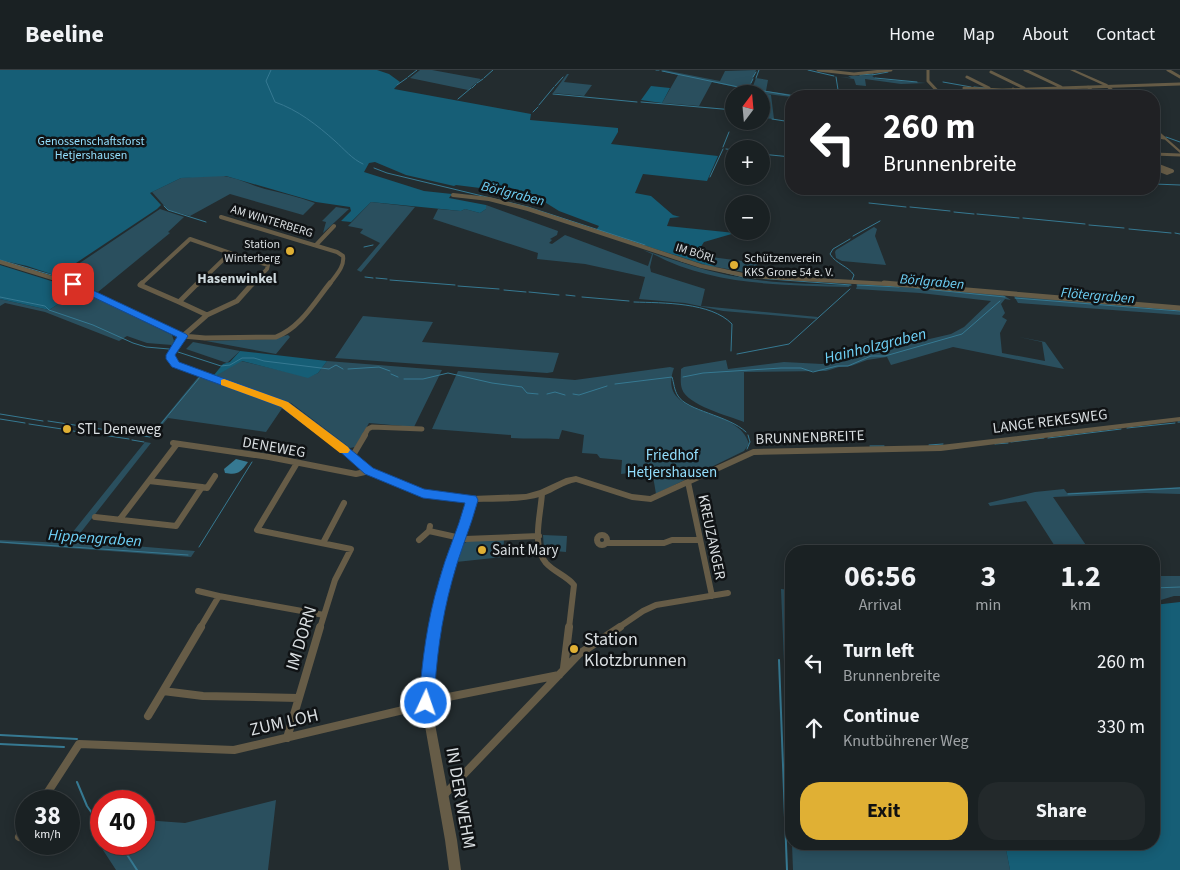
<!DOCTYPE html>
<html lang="en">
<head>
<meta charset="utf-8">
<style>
	:root { --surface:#1a2123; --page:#23292b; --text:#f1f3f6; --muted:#9fa3a6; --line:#383e41; --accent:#e0b034 }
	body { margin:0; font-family:"Source Sans 3",sans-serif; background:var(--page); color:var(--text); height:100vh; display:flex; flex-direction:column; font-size:19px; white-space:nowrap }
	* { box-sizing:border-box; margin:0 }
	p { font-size:16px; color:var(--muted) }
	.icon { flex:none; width:28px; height:28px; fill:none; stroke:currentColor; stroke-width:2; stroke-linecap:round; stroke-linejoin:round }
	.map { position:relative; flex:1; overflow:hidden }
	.details { position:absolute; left:785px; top:475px; width:375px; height:305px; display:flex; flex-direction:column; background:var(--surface); border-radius:20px; box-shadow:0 2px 12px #0003,0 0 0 1px var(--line) }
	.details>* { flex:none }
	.banner { position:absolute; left:785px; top:20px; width:375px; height:105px; border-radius:20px; box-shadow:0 2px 12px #0003,0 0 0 1px var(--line); background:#202124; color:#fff; overflow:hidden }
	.needle { width:32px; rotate:16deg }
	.fabs { position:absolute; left:725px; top:15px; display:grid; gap:10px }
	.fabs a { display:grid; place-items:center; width:45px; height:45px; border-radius:50%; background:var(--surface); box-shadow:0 2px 12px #0003,0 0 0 1px var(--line); font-size:25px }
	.speed { position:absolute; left:15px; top:720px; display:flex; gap:10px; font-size:25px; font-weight:700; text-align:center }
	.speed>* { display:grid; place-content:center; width:65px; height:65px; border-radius:50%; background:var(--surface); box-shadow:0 2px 12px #0003,0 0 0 1px var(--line); line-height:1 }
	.speed small { font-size:12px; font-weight:400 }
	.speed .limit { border:8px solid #d22; background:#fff; color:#111 }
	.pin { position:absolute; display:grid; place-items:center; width:42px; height:42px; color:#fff; margin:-21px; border-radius:10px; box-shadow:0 2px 8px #0006 }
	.me { position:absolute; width:55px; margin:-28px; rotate:3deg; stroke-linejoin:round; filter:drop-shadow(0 0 4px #0008) }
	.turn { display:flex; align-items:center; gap:18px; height:105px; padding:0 15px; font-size:22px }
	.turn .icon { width:65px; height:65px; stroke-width:2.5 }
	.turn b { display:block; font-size:35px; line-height:42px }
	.eta { display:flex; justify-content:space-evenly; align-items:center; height:85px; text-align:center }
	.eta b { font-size:30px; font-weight:700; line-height:35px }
	.button { display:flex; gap:10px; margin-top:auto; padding:10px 15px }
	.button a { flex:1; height:58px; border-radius:20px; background:var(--accent); color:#111; font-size:20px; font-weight:700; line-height:58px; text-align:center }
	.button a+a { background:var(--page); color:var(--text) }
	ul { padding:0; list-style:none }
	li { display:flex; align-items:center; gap:15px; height:65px; padding:0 15px }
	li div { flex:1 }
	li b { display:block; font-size:19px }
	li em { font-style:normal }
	header { display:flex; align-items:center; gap:30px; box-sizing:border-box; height:70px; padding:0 25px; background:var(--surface); border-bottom:1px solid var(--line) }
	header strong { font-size:24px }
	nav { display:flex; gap:28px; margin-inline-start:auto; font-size:18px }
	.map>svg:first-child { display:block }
</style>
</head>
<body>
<header>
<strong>Beeline</strong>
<nav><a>Home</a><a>Map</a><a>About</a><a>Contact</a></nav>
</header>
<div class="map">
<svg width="1180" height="800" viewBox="0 0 1180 800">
	<rect width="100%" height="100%" fill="#232c2f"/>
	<!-- green -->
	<path fill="#2a4f5e" d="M420,0H432L481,9L468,20L410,8Z
		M664,0L720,11L725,1L756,0L749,20L712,12L699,36L662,33L678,5L662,1Z
		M567,4H569L564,12L592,15L584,26L553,23Z
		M871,5L876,9L926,13L901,14L865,9L866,16L856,15L854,9L840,7L851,8L848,6Z
		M756,8L768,10L766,21L802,26L791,27L767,24L771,25L774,49L761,48V24H750Z
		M215,105C235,106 247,114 265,119C282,123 298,127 315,133L303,145L230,124L190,146L168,140L152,122L181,108Z
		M371,132L415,137L361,202L357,200L380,173L360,163L363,159L348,156Z
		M486,135L558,161L557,165L550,169L552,170L549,173L552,174L565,165L648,196L652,184L643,180C675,190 706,202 739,207C775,214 813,214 850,215L849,217C783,215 713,216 653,184L650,197L651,202L705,219L701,236L818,247L816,249L723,241L685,233L639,229L645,207L585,194L537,189L538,183L433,149L438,139L461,141L465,139L480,143L486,139Z
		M336,137L349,139L323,163L326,152L322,151Z
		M160,139L184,147L168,162L170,163L98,222L59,207Z
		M874,157L877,159L875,166L886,195L842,191L836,188L835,182L836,180Z
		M696,185L757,193L760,205L716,197L695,187Z
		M858,213L1003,225L1011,230L1005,229L1001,234L1005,243L1002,247L1007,250L1000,263L1002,283L1045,291L1042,272L1019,267L1045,272L1064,299L953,277L891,295L887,287L867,290L851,296L839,297L826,301L744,302V352C729,346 687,335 682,319C680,313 681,306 681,299L684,297L726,290L728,299L784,292L822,294L951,264L964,257L991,231L920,223L856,219Z
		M80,220L172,265L174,271L172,275L147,273L127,266L119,271L45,242L5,233L0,236V229L49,240Z
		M1014,226L1180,239V245L1018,233Z
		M363,246L433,252L422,272L559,283L553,302L547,303L335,288Z
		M288,265L290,267L276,284L206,271L273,269Z
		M193,272L240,281L227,293L186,279Z
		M241,291L308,307L318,303L327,291L442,300L414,357L369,353L355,377L350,378L291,333L214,306Z
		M670,297L674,298C655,350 739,334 749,374L744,381L656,424L652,400L621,404L622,390L600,388L597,384L582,383L584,365L562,360L559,369C542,368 527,369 511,368V365L432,359L458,301L575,310Z
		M199,306L202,308L283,337L266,362L168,348L152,367H149Z
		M145,372L151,373L74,471L195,481L191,487L0,473V470L64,473Z
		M1180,417V424L1145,423L1053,427L1090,481H1058L1026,431L990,436L988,433L1035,422L1064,419L1067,423Z
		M543,465L567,466L566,482L544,480Z
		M504,470L503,487L456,492L463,474L468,471Z
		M1154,506H1180V526H1174L1154,532Z
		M781,519L791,520V763Z
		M276,730L268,800H116L90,760L101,755V774H144V750L185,753Z
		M792,774H1005L1010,800H793Z"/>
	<!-- forest -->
	<path fill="#165e76" d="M0,0H377L389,4L400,12L394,19L531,44L530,50L618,58V62L611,74L718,86L707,111L643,104L635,123L651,126L673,145L680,147L670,148L667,156L735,163L704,172L695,186L716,197L715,198L596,160L599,156L559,141L543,131L488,119L456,115L454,116L406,105L375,92L369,93L364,102L424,121L452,124L449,128L486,135V139L480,143L465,139L461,141L371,132L351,152L341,151L351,141L350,137L316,132L226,106L181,108L150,123L161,135L157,139L58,205H54L27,196L0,190Z
		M651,16L670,18L662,33L641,30Z
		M0,195L80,220L49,240L0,229Z
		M240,281L327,291L318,303L308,308L242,291L217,305H214L223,294L230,292Z
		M1180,532V800H1010L1005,774H1154V535Z"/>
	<!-- water -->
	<path fill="#367992" d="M236,389L248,392C240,403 238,405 225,403L224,399Z"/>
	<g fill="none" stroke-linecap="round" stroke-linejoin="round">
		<!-- stream-far1 -->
		<path stroke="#367992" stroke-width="1" d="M271,0L266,11L275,32C298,40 317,55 335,71C344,79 352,89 363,94
			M656,0H659
			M808,0L834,6
			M662,1L748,19
			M860,5L873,4
			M872,5L888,2
			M408,7L417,0
			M753,7L756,2
			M836,7L839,26
			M484,8L493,0
			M756,8L759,0
			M875,8L917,12
			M943,12L971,17
			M477,13L483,9
			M751,13L753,9
			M397,15L407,8
			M555,16L563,7
			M974,17L985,18
			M472,18L476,14
			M752,19L794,26
			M553,24L637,32
			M746,24L748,21
			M458,29L471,18
			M641,32L734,40
			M539,35L554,17
			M533,42L538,37
			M772,49L791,52
			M734,51V53
			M1154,62L1157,64
			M1166,67L1180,72
			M723,77L729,62
			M726,79L734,80
			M761,84L791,87
			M374,98L387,103L528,137L645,175
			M710,107L723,79
			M1154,114L1180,115
			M869,133L906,137
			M164,136L168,140L206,152
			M910,137L950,141
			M954,142L974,144
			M977,144L1019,148
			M1023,148L1085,154
			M1089,155L1124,158
			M1129,159L1171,163
			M1175,163L1180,164
			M853,166L880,151
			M850,169L833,179L830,184C836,194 848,196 854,205L852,210
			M364,177L373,175
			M0,190L55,206
			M681,191L743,207L851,215
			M365,207L373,208
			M376,208L387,209
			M390,210L455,215
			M857,215L899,217
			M458,216L499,219
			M915,218L1005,227
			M504,220L526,222
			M529,222L559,225
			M566,225L575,226
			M0,227L45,236L49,240L93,255L133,273L146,277L169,279
			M582,227L629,231
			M1015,228L1180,241
			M634,232C663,233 711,232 732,254L731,281
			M178,282L221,296L230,295L242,288H254L264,291L329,299L336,295L343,299
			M737,284L789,274L850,219
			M348,299L379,297L390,301
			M391,304L398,307
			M683,307L703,303L781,298H801L813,302L837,296H848L871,286H885L962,264L1000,231
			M404,309H423L448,303L492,313L522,317L527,323L538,324
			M615,314L672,307C674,313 674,320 678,326C687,341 728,345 746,362
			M547,324L555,322L565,325
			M573,324L579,325L607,316
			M0,344L43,351
			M0,349L25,353
			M48,351L107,360
			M1178,352H1180
			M29,354L62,359
			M1127,358L1175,353
			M68,360H70
			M73,361L99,365
			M112,361L150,367L200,307
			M102,365L129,369
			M1048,368L1121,359
			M132,370L144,372
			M1011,372L1044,368
			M995,374L1008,373
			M929,375L943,374
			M870,376H884
			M747,379L750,372L748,365
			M1068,424L1180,418
			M0,472L188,485
			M199,477L252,392
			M788,516H791
			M1154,518L1180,517"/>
		<!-- stream -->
		<path stroke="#367992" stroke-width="2" d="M779,590L787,800
			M0,665L77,669
			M0,674L64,677
			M77,712L87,736L101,756
			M115,774L126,783L137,800"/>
		<!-- minor-far4 -->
		<path stroke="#665c47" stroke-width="3" d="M818,0L854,4L891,0
			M928,0V11L942,26
			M1025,0L1061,17
			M1168,0L1180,7
			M991,2L1024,18
			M967,7L989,18
			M1088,17L1097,26
			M1013,19L1023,26
			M968,26L964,18L1002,20L1180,14
			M1154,66L1164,68
			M1154,84L1180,85"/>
		<!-- minor-far3 -->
		<path stroke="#665c47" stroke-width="4" d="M1159,96L1172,101L1167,103L1154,98Z
			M453,125L489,129L528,139L701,196L748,206L907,215
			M221,147L337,182L343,186C345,197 335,206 329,215
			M316,175L334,156
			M0,192L75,215
			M140,215L190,169L230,183
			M197,215L230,183L268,195L267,199L252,215"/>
		<!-- minor-far2 -->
		<path stroke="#665c47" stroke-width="5" d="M71,213L183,266L205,268L276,267C300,258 314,233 330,213
			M142,213L140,215L179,232
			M198,213L179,232L207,245
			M884,213L1180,238
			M207,245L237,231L253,213
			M183,266L207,245
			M364,366L368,359L372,357L422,359"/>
		<!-- minor-far1 -->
		<path stroke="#665c47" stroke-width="6" d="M173,373L269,387L356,404L369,401
			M352,387L365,365
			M297,393L257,460L351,479L335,510L320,558
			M688,412L712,526
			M202,417L207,418L215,406
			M542,423C541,444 531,475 546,493C554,502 567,506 574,515L569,558
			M95,447L176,456L202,417L149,411
			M120,449L177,374
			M430,456L429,461L465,469L539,466
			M597 470a5 5 0 1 1 10 0a5 5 0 1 1-10 0Z
			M419,470L429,461
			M323,473L344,433
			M607,473H664L672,470H700
			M198,521L219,526
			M200,558L219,526L324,545
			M618,558L643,541L656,535L728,523"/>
		<!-- minor -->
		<path stroke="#665c47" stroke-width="8" d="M201,557L163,621L203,626L298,628
			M564,598L569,557
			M148,646L163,621
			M287,668L320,557
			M444,725L579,584L620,557
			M42,731L79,674L234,680L420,636L433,630L559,605
			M19,767L26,756"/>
		<!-- tertiary -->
		<path fill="#665c47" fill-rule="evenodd" d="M1070,0H1075L1107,14L1121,26H1117L1105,16Z
			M1154,57L1180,80V83L1154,60Z
			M183,264L186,266L175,281L174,289L178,293L287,333L344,374L370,397L424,420L472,426L526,424L540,420L566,408L576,406L632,424L650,426L753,379L941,375L1180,347V351L941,381L754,385L651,432L632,430L576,412C564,414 554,422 543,426C522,433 498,431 475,432L468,459L450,507L442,537L436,569L431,617V633L457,770L461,800H449L445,770L421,633C422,591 428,548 441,508C450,482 462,458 468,432L423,426L364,401L338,378L283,337L174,295L168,289L169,281L181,265Z"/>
	</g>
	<!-- route -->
	<path fill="#1a73e8" stroke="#114b97" d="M73,211L186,264L188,266L175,285L179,292L288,332L344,374L373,398L424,419L476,426L478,430C471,457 459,483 452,511C441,551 436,591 434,633L432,638L426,640L421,638L419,633C422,591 427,551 439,511C446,484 458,460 465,433L423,428L365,404L337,379L281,337L172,297L166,289V285L177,267L70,216V212Z"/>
	<!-- slow -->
	<path fill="#f59e0b" d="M224,309L288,332L348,377L350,380L348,383H340L281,337L221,315V310Z"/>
	<!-- markers -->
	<g fill="#e0b034" stroke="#101315" stroke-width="2">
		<circle cx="290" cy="181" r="5"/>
		<circle cx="734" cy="195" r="5"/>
		<circle cx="67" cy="359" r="5"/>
		<circle cx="482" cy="480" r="5"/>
		<circle cx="574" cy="579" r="5"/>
	</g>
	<g text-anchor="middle" stroke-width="5" stroke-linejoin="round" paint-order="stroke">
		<!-- far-park labels -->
		<g font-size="12" fill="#93defd" stroke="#101315">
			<text x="91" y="75">Genossenschaftsforst<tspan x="91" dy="14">Hetjershausen</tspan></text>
		</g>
		<!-- far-street labels -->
		<g font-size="12" fill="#d9dee1" stroke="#101315">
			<text transform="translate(272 151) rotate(17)" y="4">AM WINTERBERG</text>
			<text transform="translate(696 183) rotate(17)" y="4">IM BÖRL</text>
		</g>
		<!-- far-poi labels -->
		<g font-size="12" fill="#d9dee1" stroke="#101315" text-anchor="end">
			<text x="280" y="178">Station<tspan x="280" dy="14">Winterberg</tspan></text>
			<text x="744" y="192" text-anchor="start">Schützenverein<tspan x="744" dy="14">KKS Grone 54 e. V.</tspan></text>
		</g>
		<!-- far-water labels -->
		<g font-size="14" font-style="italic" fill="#6fd2f8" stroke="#101315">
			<text transform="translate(513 123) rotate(14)" y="5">Börlgraben</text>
			<text transform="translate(932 211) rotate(5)" y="5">Börlgraben</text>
			<text transform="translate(1098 225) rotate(5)" y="5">Flötergraben</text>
		</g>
		<!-- far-neighbourhood labels -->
		<g font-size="14" font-weight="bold" fill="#ced9dd" stroke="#101315">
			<text x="237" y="213">Hasenwinkel</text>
		</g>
		<!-- street labels -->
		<g font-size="15" fill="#d9dee1" stroke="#101315">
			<text transform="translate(1050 351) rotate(-7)" y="5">LANGE REKESWEG</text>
			<text transform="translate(810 367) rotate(-2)" y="5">BRUNNENBREITE</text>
			<text transform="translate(274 377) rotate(10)" y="5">DENEWEG</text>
			<text transform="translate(712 467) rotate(78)" y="5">KREUZANGER</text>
		</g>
		<!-- poi labels -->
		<g font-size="15" fill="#d9dee1" stroke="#101315" text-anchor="start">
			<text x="77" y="364">STL Deneweg</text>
			<text x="492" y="485">Saint Mary</text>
		</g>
		<!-- park labels -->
		<g font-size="15" fill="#93defd" stroke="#101315">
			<text x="672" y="390">Friedhof<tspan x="672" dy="17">Hetjershausen</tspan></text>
		</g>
		<!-- water labels -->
		<g font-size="16" font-style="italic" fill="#6fd2f8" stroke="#101315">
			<text transform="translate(875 275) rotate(-14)" y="6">Hainholzgraben</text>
			<text transform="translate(95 467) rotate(4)" y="6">Hippengraben</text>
		</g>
		<!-- near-street labels -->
		<g font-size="18" fill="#d9dee1" stroke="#101315">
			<text transform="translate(301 568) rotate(-73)" y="6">IM DORN</text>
			<text transform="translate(284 652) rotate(-13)" y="6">ZUM LOH</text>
			<text transform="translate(461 728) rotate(80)" y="6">IN DER WEHM</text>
		</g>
		<!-- near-poi labels -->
		<g font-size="18" fill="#d9dee1" stroke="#101315" text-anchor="start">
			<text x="584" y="575">Station<tspan x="584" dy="21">Klotzbrunnen</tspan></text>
		</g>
	</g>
</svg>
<div class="fabs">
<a><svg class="needle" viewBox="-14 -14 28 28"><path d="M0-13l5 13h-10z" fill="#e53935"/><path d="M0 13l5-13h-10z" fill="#9fa3a6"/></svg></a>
<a>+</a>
<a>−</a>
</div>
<div class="speed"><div>38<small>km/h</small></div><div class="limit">40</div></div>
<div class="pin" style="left:73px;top:214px;background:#d93025"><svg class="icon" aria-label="arrive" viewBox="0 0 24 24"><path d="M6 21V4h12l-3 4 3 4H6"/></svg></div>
<svg class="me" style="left:426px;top:633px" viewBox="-20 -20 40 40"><circle r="17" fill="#1a73e8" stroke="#fff" stroke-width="3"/><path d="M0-11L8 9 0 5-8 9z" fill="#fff"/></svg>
<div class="banner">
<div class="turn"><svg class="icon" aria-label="left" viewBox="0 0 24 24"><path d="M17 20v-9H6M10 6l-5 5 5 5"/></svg><div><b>260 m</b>Brunnenbreite</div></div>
</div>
<section class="details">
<div class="eta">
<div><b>06:56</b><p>Arrival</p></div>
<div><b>3</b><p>min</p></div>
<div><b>1.2</b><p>km</p></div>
</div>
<ul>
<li><svg class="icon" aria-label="left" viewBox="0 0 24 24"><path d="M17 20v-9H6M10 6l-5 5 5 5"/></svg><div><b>Turn left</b><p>Brunnenbreite</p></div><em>260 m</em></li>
<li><svg class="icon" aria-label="ahead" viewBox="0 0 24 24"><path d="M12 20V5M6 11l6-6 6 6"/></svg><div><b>Continue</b><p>Knutbührener Weg</p></div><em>330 m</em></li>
</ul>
<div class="button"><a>Exit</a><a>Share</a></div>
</section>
</div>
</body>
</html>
